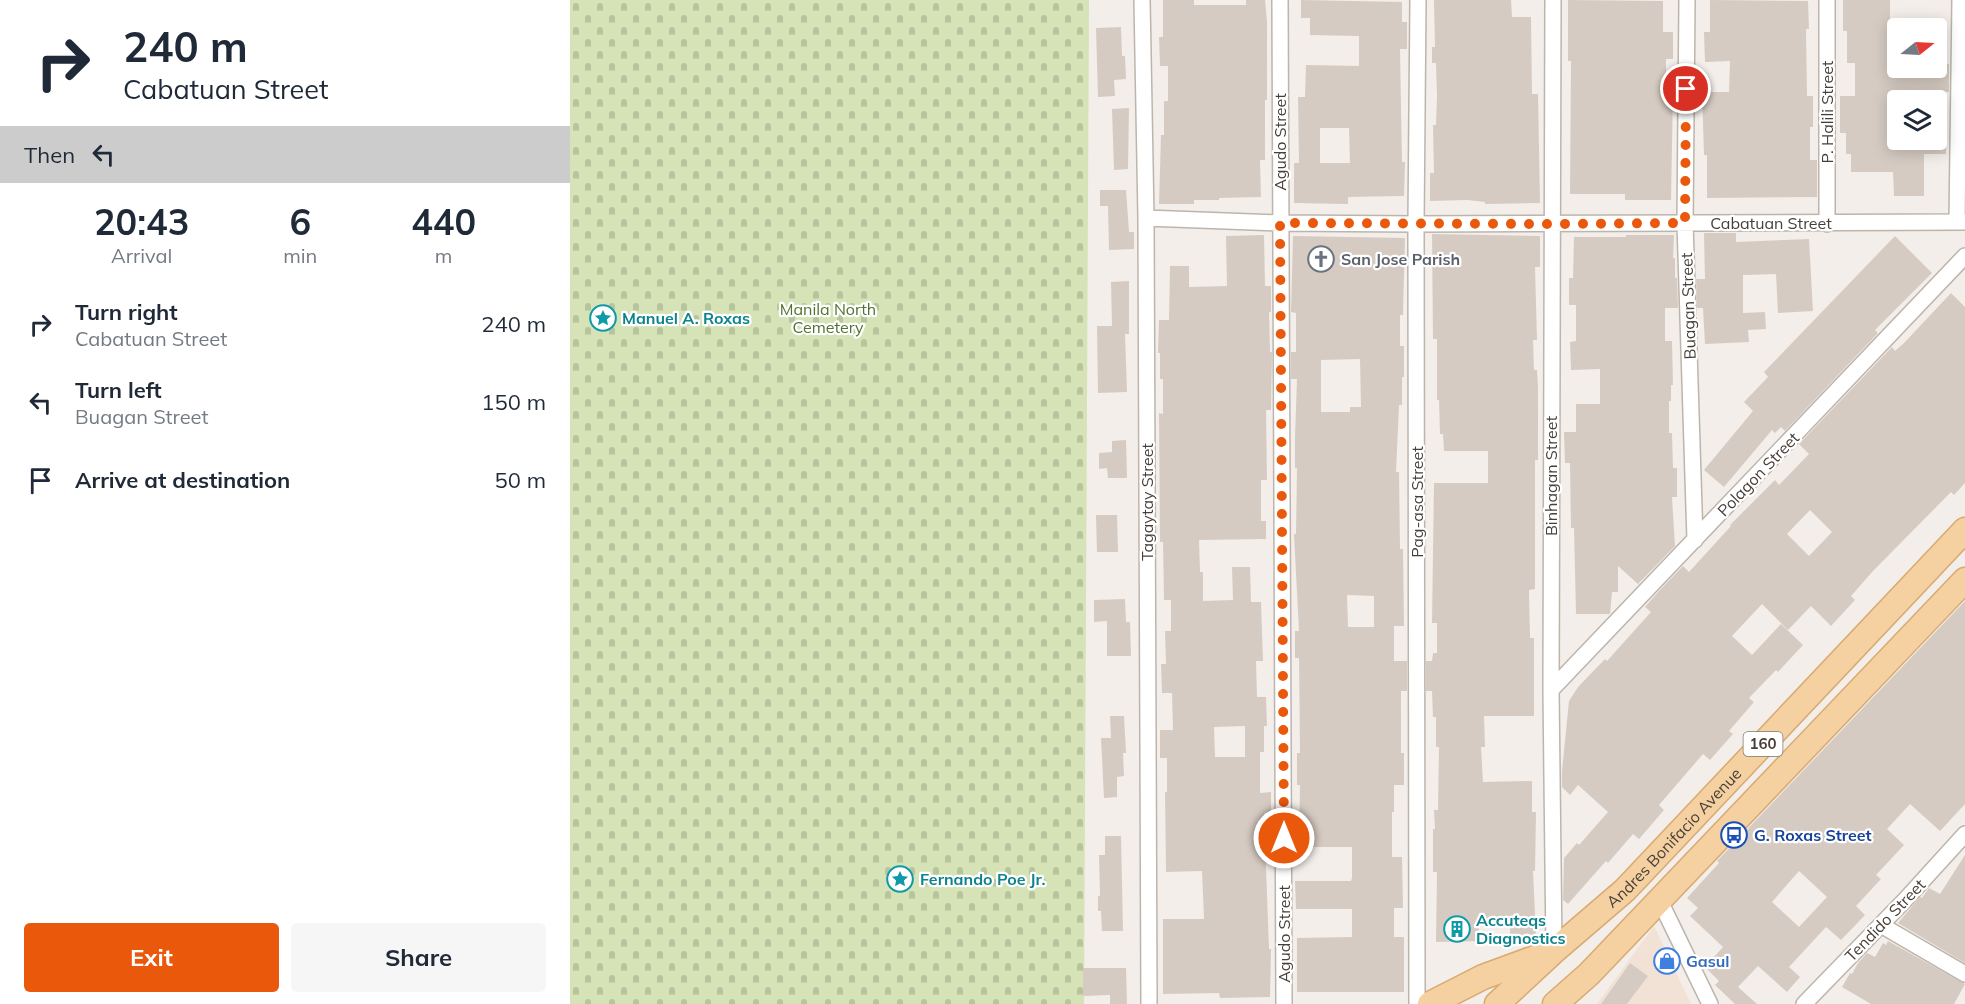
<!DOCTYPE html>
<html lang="en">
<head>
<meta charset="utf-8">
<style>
	:root { --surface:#fff; --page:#f6f6f7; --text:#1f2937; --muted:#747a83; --accent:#ea580c }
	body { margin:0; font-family:Mulish,sans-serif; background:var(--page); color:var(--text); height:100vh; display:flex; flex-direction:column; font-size:22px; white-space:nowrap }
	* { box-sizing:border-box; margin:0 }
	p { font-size:20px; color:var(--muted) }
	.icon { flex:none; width:33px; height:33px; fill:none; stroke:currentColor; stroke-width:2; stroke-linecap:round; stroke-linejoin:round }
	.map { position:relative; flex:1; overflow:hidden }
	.details { display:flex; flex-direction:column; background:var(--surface); width:570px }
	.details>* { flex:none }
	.hud { background:#fff; color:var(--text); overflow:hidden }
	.needle { width:39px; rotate:72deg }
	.tools { position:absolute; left:1317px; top:18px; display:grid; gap:12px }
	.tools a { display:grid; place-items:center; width:60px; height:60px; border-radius:6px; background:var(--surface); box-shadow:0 3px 15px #0003; font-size:30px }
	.pin { position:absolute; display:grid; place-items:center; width:51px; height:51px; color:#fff; margin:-26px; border:3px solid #fff; border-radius:50%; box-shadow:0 2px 6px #0007 }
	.me { position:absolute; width:66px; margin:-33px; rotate:0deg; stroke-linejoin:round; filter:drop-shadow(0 0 4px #0008) }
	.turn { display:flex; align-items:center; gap:21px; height:126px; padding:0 24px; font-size:27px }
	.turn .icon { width:78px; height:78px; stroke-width:2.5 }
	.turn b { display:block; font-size:42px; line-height:51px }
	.then { display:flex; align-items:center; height:57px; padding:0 24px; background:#0003; gap:12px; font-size:22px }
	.eta { display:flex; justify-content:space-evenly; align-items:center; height:102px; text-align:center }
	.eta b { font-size:36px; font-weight:700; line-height:42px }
	.cta { display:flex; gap:12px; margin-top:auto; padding:12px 24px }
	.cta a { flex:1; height:69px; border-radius:6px; background:var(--accent); color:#fff; font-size:24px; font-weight:700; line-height:69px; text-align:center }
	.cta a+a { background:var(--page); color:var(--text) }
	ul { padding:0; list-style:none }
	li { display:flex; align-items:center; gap:18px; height:78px; padding:0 24px }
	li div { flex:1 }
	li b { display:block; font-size:22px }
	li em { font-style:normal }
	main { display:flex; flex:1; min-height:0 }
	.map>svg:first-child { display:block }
</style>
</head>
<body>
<main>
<section class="details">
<div class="hud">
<div class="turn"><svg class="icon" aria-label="right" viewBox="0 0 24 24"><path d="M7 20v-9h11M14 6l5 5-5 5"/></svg><div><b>240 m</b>Cabatuan Street</div></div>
<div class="then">Then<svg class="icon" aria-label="left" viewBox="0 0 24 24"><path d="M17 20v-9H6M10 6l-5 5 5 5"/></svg></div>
</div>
<div class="eta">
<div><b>20:43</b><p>Arrival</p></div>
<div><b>6</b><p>min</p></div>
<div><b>440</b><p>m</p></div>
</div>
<ul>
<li><svg class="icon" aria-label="right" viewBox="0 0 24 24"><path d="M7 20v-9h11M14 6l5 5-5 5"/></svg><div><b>Turn right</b><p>Cabatuan Street</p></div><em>240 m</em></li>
<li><svg class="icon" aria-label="left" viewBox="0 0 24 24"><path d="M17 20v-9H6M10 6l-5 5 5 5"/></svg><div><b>Turn left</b><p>Buagan Street</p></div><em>150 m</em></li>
<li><svg class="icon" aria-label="arrive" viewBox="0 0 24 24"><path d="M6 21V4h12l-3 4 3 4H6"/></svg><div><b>Arrive at destination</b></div><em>50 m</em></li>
</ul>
<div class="cta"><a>Exit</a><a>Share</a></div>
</section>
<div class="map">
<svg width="1395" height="1004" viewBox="0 0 1395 1004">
	<defs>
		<pattern id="cemetery-stones" width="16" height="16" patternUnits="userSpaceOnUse" patternTransform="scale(1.5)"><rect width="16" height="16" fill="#d5e3b6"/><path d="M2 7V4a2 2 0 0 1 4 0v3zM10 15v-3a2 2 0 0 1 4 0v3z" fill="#b8c49d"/></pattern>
	</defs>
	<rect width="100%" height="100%" fill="#f3eee9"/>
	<!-- commercial -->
	<path fill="#f2e2d6" d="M1084,926L1121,1004H1027Z"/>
	<!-- cemetery -->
	<path fill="url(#cemetery-stones)" d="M0,0H519L514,1004H0Z"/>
	<!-- building -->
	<path fill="#d6cbc2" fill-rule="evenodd" d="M593,0H624V5H676V0H695L697,22V100H695V160H690L691,197L649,198V200H624V204H589L591,135H594V101H598V66H590L589,37H593Z
		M731,0L832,2V22H837V49H830L832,162H835L834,196L778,197V204L724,203V163H729L728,97H735L736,65L789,66V36L740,35V18H731ZM750,128H779L780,163H750Z
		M864,0H941L942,17H961L962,94H968L970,203L915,204V202L897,200L860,201V173H864L863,125H866L867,96L866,63H862V47H865Z
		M998,0L1093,1V32H1103V59H1096V92H1103L1101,200H1055V194H1000L1001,61H998Z
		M1140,0L1238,1L1239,29H1236L1237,96H1243V127H1240V160H1247V197L1137,198V155H1134L1132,92H1159L1160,61L1135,62L1134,32H1140Z
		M1273,0H1320V32H1323V68H1366V64H1379V92H1375V100H1321V128H1328V140H1376V154H1354V196H1324L1323,172H1281V154H1276V133H1270V96H1285V63H1277V31H1273Z
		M551,27L552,56H555L556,79L544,80L545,96L528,97L526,28Z
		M559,108L558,169L544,170L542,109Z
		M530,190H556L559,232H564V249L539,250L538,206H530Z
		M1134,233H1166V242L1239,239L1243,311L1208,313L1206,274L1173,275V313L1195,312L1196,329L1178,330L1179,342L1135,344L1133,308H1127L1126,279H1135Z
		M862,234L970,236V267H965L967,340H963L964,370H967L968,387V460H965V589L959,590L960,638H964V716H914L915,747H911L913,782L962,781V812H966L965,871H963L966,937L940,936V920H909V941L866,942L867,872H863V829H865L864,810H868L869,747H866V717H863L862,691H856V661H862L863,653H867V623H862L864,483H918V451H874L873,434H870L869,400H867V339H863Z
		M694,235L695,286H701V312H699L700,352H702L701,410H696L697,480H691V521H696V539L629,540L630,572H633V601L663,600L662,567H680L681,602H691L693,661H686L687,697H696L697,726H694V752H690V793L701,792V813H694L699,949H701L700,997L650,998L649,993L593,994V919H634L632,871L596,872L595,792H597V758H590V730H603L602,693H592L591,664H596L595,631H601V600H594L593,542H590L589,413L593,414V379H590V353H588L589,320H599L600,266H619V287L657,286L656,236ZM675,726V757H645L644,727Z
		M1056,235H1104L1103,258H1105V278H1107L1108,308H1095V341H1102L1103,385H1101V401H1099V433H1102L1103,468H1107V497H1102L1105,546L1068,584L1048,566V592H1042L1040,614H1006L1004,528H1001L1000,463H995L994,432H1006V404H1030V369L1001,370L1000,342L1006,341V305H999V278H1003L1004,237H1056Z
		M723,236L835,238L833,315H830V346H834V377H832V405H829L826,472H829L830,549H833L834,626H824V661H837V691H831V753H834V785H824V812H822V857H832L833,908H824V937H834V992H727V938L782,937V909H726L725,881H781L782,878V847H729L730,785H727V753H730L729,658H725V631H729L724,534H726L727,468H725V437L727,379H721V352H726V313L721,312ZM790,359L791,407H780V412H751V360ZM777,595L804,596V627H778Z
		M1325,236L1362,273L1305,330L1308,333L1215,431L1211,427L1205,433L1202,430L1154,487L1134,470L1183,411L1174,402L1198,377L1194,372Z
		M559,281V334H555L557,392L528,393L527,326H542L541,282Z
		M1381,293L1395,307V483L1384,495L1381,492L1303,571L1281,596L1285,600L1261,626L1241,606L1218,630L1192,604L1162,636L1182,655L1211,624L1233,645L1208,672L1206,670L1179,698L1184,702L1159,731L1163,734L1140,760L1133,754L1089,805L1094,810L1069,839L1063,834L1038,863L1036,861L998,904L993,900L994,858L1007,843L1009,845L1038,812L1008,785L1000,795L992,787V771L999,701L1008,687L1035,659L1037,661L1081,612L1075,607L1089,591L1113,566L1119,572L1161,526L1160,525L1205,480L1209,485L1239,454L1229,444L1322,347L1325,351L1334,343ZM1240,510L1262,532L1239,556L1217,534Z
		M556,440L557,478H538L537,468L529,469V453L542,452V441Z
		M526,515H547L548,552H527Z
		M555,599L556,622H560L561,656H537V621L524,622V600Z
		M1395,601V804L1370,831L1340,804L1317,829L1334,845L1306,875L1311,879L1286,906L1295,915L1271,940L1256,927L1219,967L1230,977L1217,992L1188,966L1168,987L1187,1004H1165L1145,985L1149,981L1135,967L1153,947L1120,916L1128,908L1117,898L1149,863L1147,861ZM1229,871L1257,897L1229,927L1202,902Z
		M540,716H554L556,753H553L554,776L547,777V797L534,798L531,738H541Z
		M535,836H551L553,931H532L531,911H528V896H530L529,855H535Z
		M1395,855V963L1328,923L1350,897L1352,898L1359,888L1370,894Z
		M1318,941L1395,984L1384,1004H1301L1272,987L1280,973L1282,974L1288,963L1297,953L1305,957L1313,943L1316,945Z
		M1060,963L1078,976L1057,1004H1031Z
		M513,968H556L557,1004H540V995L513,996Z"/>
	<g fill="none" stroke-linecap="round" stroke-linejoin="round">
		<!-- street casing -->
		<g stroke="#bdb5ac" stroke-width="18">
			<path id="street" d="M572,0L576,218L579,1004
				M710,0L714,1004
				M983,0L981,690L984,951
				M1117,0L1115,223L1125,540
				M576,218L710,223L846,224L1395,222
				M1387,222L1390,0
				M1257,224V0
				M981,690L1395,256
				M1089,899L1140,1004
				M1311,925L1395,974
				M847,1004L846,224L848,0
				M1234,1004L1335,900L1395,834"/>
		</g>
		<!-- primary casing -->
		<g stroke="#d8aa71" stroke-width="27">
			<g id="primary">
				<path d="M860,1004L913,977L973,955"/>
				<path id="s1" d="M927,1004L984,951L1055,890L1395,530"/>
				<path d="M985,1004L1019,974L1395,580"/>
			</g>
		</g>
		<!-- street -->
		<use href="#street" stroke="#fff" stroke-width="15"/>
		<!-- primary -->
		<use href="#primary" stroke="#f5d0a0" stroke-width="24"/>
	</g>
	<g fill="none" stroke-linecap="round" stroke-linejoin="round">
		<!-- route -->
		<path stroke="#ea580c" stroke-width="10" stroke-dasharray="0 18" d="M714,838L710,223L982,224L1115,223L1116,89"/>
	</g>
	<!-- icons -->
	<defs>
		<g id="church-ring" transform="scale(1.35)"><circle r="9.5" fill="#fff" stroke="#6b7280" stroke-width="1.5"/><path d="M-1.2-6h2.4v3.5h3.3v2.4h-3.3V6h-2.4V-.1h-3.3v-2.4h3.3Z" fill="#6b7280"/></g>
		<g id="sight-ring" transform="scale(1.35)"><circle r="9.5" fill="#fff" stroke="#0f9aa8" stroke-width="1.5"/><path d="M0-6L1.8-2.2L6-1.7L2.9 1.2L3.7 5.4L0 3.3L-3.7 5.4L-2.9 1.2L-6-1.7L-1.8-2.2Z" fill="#0f9aa8"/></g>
		<g id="bus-ring" transform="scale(1.35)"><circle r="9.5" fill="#fff" stroke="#1a4fb4" stroke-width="1.5"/><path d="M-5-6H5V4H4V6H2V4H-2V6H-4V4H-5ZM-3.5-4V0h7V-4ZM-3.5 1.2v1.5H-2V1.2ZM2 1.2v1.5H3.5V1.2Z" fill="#1a4fb4"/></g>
		<g id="building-ring" transform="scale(1.35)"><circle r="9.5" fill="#fff" stroke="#0f9aa8" stroke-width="1.5"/><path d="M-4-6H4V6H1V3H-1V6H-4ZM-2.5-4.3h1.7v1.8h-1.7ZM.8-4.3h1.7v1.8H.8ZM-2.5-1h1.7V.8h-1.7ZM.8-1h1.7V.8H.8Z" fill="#0f9aa8"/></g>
		<g id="shop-ring" transform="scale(1.35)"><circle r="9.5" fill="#fff" stroke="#3f7fe0" stroke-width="1.5"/><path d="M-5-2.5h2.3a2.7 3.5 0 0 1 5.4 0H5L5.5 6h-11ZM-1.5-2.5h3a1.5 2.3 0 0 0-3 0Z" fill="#3f7fe0"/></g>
	</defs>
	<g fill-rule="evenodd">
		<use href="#church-ring" x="751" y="259"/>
		<use href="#sight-ring" x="33" y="318"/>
		<use href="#bus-ring" x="1164" y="835"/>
		<use href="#sight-ring" x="330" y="879"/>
		<use href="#building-ring" x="887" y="929"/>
		<use href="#shop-ring" x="1097" y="961"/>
	</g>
	<g text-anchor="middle" stroke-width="4.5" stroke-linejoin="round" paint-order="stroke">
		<!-- shield labels -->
		<rect fill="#fff" stroke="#7e7874" stroke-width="1.5" x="1173.5" y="732" width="39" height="24" rx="4.5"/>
		<g font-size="15" font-weight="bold" fill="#463e38">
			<text x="1193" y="749">160</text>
		</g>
		<!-- street labels -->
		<g font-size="16" fill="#463e38" stroke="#fff">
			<text transform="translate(1257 112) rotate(-90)" y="6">P. Halili Street</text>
			<text transform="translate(710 142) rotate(-90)" y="6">Agudo Street</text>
			<text x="1201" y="229">Cabatuan Street</text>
			<text transform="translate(1118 306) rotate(-92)" y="6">Buagan Street</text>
			<text transform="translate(1188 474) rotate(-46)" y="6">Polagon Street</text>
			<text transform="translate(981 476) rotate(-90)" y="6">Binhagan Street</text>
			<text transform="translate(577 502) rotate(-90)" y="6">Tagaytay Street</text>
			<text transform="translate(847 502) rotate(-90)" y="6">Pag-asa Street</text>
			<text dy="6" stroke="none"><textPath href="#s1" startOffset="243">Andres Bonifacio Avenue</textPath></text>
			<text transform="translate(1315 920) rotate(-46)" y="6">Tendido Street</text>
			<text transform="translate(714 934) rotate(-90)" y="6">Agudo Street</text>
		</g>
		<!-- worship labels -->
		<g font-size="16" font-weight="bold" fill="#5b616d" stroke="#fff" text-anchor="start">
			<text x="771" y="265">San Jose Parish</text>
		</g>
		<!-- park labels -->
		<g font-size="16" fill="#537231" stroke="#fff">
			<text x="258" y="315">Manila North<tspan x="258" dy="18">Cemetery</tspan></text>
		</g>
		<!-- culture labels -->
		<g font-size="16" font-weight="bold" fill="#0d838f" stroke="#fff" text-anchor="start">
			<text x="52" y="324">Manuel A. Roxas</text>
			<text x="350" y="885">Fernando Poe Jr.</text>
			<text x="906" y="926">Accuteqs<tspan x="906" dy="18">Diagnostics</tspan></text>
		</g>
		<!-- transit labels -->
		<g font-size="16" font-weight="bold" fill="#164399" stroke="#fff" text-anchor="start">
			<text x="1184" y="841">G. Roxas Street</text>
		</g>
		<!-- shop labels -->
		<g font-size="16" font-weight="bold" fill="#366cbe" stroke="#fff" text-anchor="start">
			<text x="1116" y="967">Gasul</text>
		</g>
	</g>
</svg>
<div class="tools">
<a><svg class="needle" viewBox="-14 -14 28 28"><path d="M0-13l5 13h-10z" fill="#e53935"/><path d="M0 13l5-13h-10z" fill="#747a83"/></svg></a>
<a><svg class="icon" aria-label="layers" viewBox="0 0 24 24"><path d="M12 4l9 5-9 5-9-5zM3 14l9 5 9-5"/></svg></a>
</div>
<div class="pin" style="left:1116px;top:89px;background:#d93025"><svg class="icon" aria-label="arrive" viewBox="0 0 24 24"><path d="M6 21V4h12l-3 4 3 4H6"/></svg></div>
<svg class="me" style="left:714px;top:838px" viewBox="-20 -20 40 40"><circle r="17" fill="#ea580c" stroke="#fff" stroke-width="3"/><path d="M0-11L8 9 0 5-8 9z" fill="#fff"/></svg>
</div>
</main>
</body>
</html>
